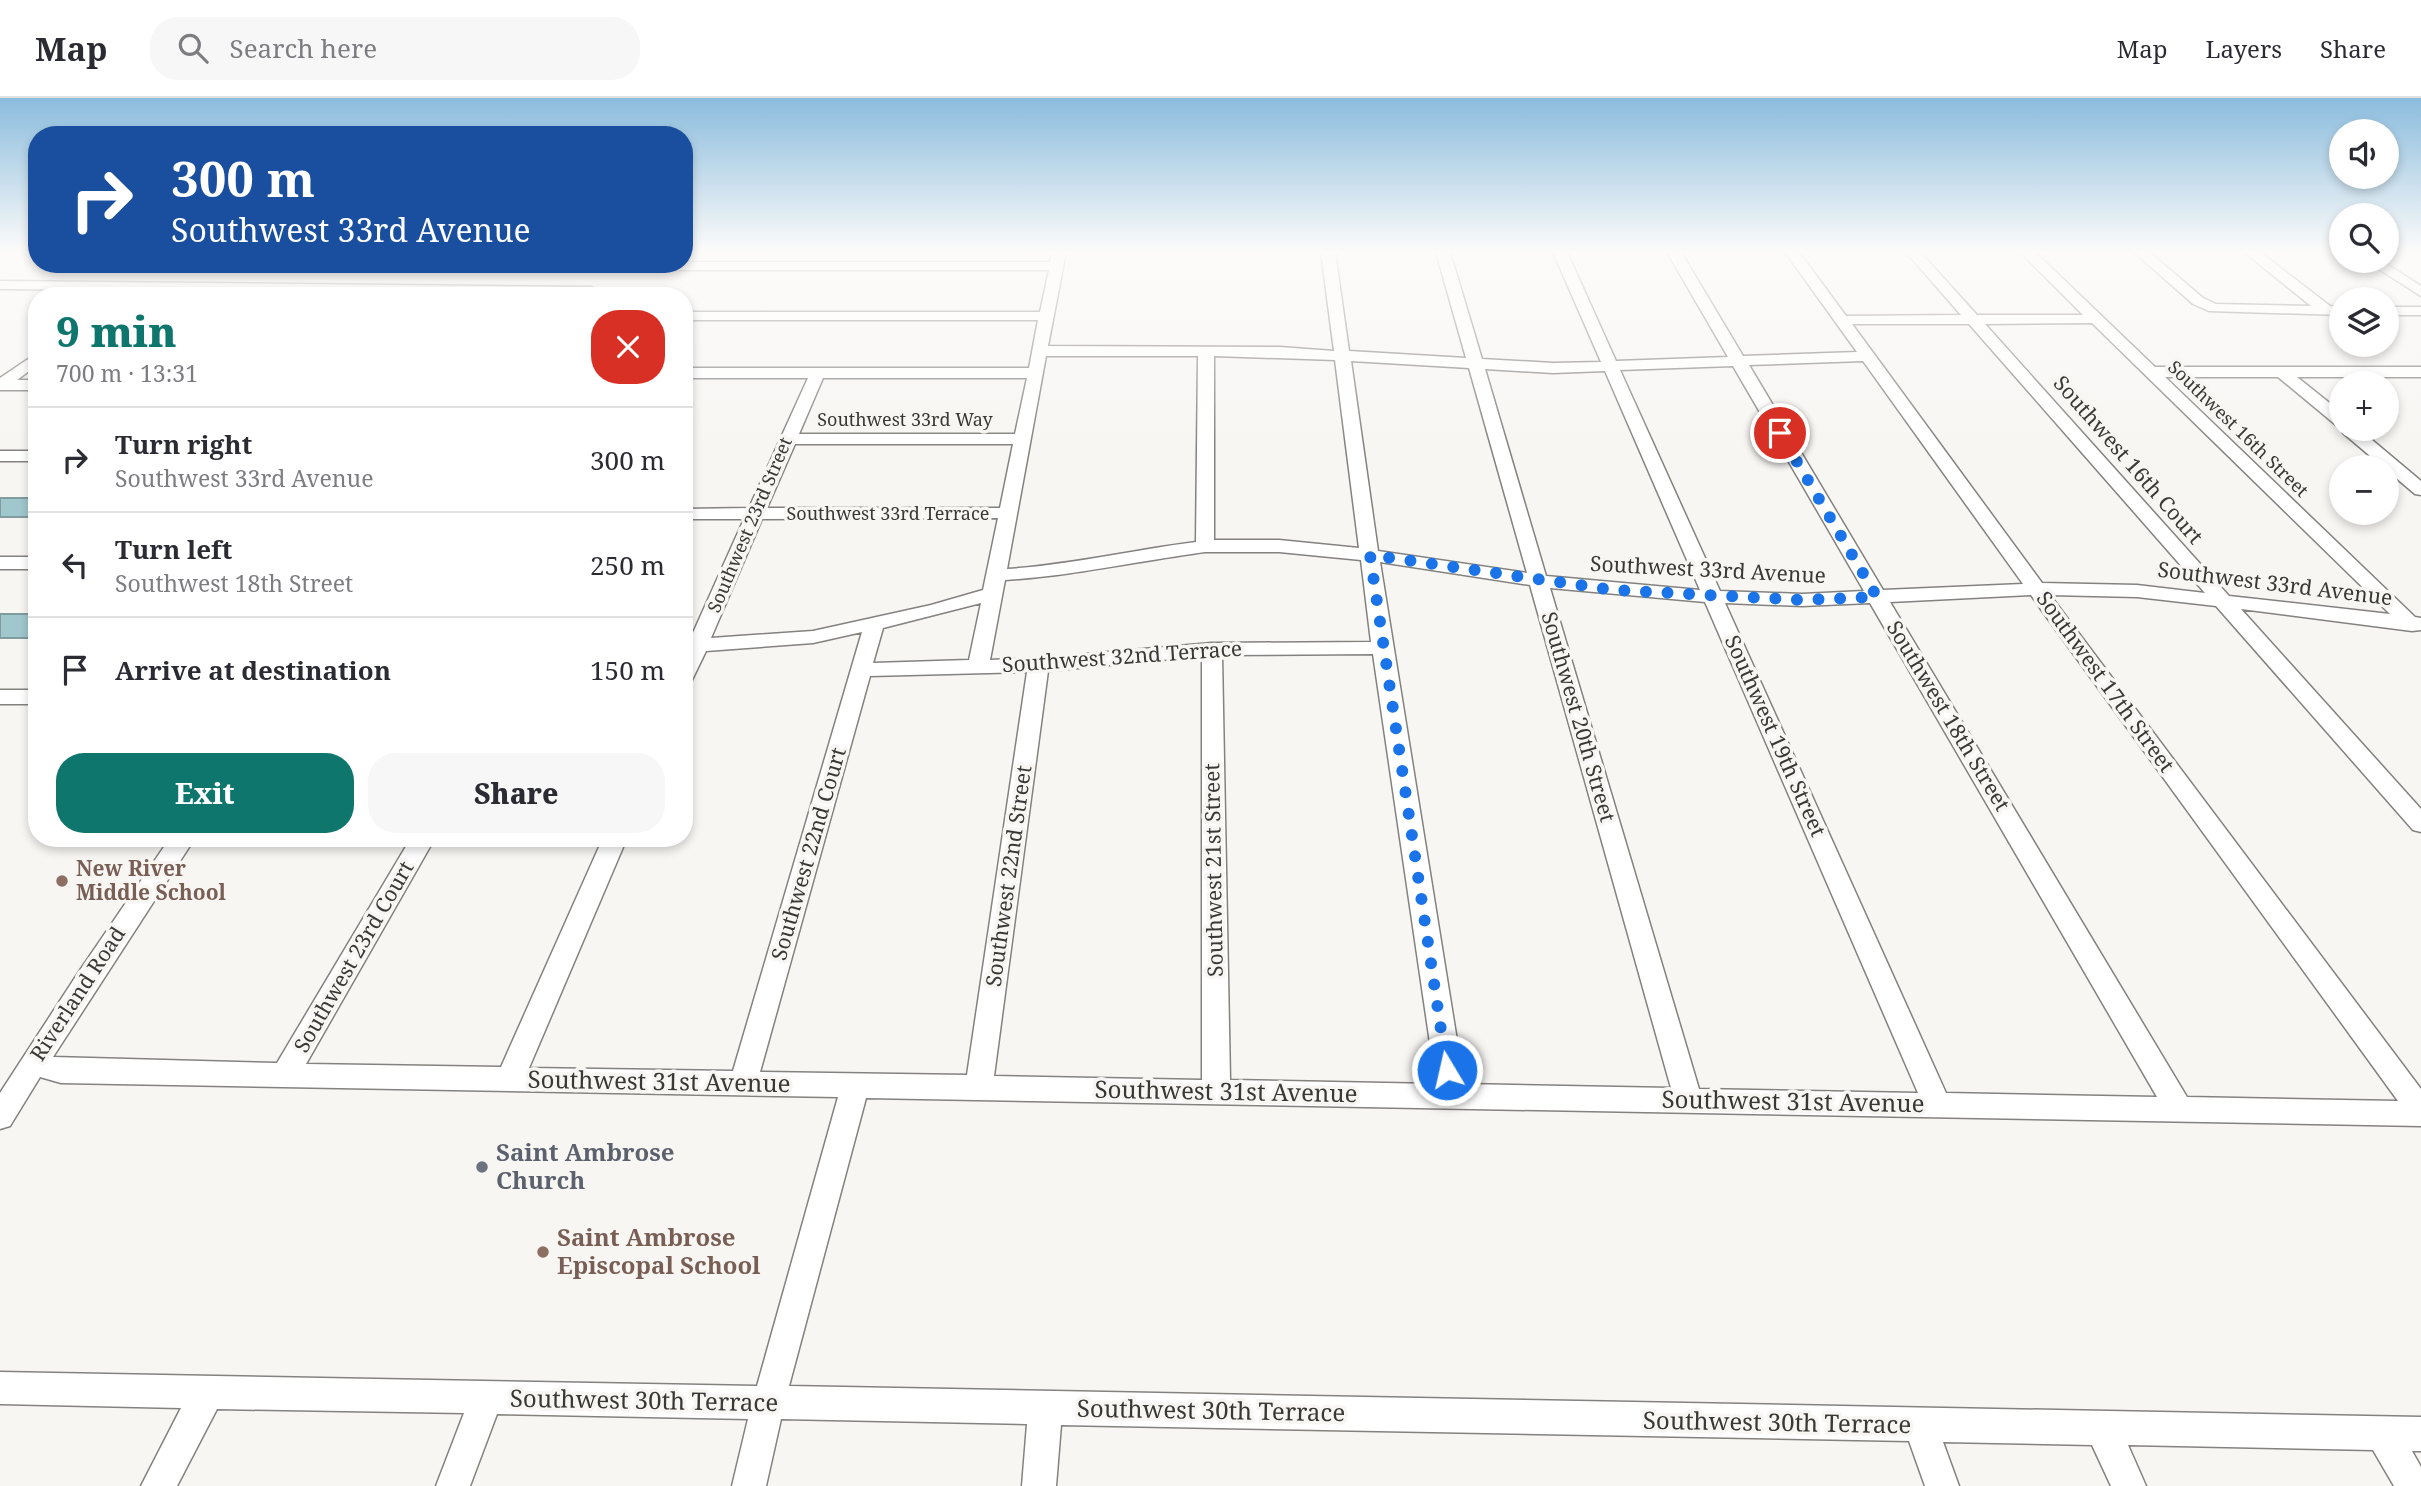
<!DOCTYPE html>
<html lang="en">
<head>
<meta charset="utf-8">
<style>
	:root { --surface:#fff; --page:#f7f7f7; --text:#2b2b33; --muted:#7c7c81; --line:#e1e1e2; --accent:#0f766e }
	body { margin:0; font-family:"Noto Serif",serif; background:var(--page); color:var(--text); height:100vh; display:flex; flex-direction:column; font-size:26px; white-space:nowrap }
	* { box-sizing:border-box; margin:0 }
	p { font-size:23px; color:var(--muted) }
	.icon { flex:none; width:38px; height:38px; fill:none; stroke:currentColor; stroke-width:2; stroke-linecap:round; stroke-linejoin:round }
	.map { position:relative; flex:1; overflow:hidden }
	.drawer { position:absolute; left:28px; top:189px; width:665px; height:560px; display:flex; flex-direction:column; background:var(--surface); border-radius:28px; box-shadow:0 4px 10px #0003 }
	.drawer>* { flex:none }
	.hud { position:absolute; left:28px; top:28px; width:665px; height:147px; border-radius:28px; box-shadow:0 4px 10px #0003; background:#1a4fa0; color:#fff; overflow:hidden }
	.controls { position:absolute; left:2329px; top:21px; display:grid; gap:14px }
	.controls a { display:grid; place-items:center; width:70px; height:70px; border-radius:50%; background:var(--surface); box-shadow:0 4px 10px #0003; font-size:35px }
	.pin { position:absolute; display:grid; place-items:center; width:60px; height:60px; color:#fff; margin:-30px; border:4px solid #fff; border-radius:50%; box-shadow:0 2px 7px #0007 }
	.me { position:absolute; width:77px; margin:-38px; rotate:351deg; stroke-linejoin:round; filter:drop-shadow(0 0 5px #0008) }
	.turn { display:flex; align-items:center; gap:24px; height:147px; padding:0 28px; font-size:32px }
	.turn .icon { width:91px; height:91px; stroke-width:2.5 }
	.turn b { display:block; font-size:49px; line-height:60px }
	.round { display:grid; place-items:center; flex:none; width:74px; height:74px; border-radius:28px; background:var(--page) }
	.headline { display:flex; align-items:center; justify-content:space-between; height:119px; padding:0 28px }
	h1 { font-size:42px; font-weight:800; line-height:52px; color:var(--accent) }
	.action { display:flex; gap:14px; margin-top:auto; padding:14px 28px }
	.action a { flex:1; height:80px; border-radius:28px; background:var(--accent); color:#fff; font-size:28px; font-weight:800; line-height:80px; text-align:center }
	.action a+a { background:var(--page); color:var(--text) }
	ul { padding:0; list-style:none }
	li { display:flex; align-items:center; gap:21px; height:105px; padding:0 28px; border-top:2px solid var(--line) }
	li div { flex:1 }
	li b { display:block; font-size:26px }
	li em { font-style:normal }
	header { display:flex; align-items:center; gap:42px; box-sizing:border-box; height:98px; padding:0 35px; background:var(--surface); border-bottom:2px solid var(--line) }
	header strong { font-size:33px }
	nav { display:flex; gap:38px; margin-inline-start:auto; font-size:24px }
	.search { width:490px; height:63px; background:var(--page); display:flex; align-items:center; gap:18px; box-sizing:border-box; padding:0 24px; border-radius:28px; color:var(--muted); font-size:26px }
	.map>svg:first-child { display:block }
</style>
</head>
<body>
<header>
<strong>Map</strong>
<div class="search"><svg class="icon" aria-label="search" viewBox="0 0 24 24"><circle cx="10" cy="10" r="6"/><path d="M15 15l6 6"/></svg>Search here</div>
<nav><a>Map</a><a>Layers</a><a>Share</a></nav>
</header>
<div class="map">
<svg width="2421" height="1388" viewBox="0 0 2421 1388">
	<rect width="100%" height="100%" fill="#f8f6f3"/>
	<!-- water -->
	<path fill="#9fc7cc" stroke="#809c9f" stroke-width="2" d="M0,400H37V419H0Z
		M0,516H37V540H0Z"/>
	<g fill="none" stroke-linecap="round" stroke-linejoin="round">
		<!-- minor casing -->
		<g stroke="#84827f" stroke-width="3">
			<path id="minor" d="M1052,154H1066L1048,248L1280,249L1334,253L1321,154H1335L1349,253L1466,260L1436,154H1450L1482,261L1553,265L1601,264L1553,154H1567L1616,263L1728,259L1667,154H1681L1743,258L1857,254L1785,154H1799L1846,218L1961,217L1906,154H1920L1977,217H2083L2020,154H2035L2155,269H2421V279H2297L2342,315V329L2336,327L2278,279H2165L2415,519L2421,520V532L2412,533L2241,511L2421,711V734L2413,732L2216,508L2137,499L2050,497L2421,991V1028L866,1000L789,1288L2421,1319V1353H2412L2421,1369V1388H2394L2373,1352L2128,1347L2146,1388H2111L2092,1347L1943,1344L1959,1388H1925L1909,1343L1061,1327L1056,1388H1022L1027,1326L781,1321L766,1388H732L748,1321L497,1316L470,1388H436L464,1315L217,1311L177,1388H141L181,1310L0,1306V1274L757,1288L838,999L61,985L40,979L10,1028L0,1031V995L78,875L170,740H195L53,959L277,965L411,740H435L306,966L501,969L603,740H627L529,970L733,973L862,534L813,545L706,553L691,584L684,586V555L744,421H684V411L749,410L808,280H684V270H1029L1038,222H684V214H1040L1049,172H610L603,168L684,166V164H1050ZM2092,225L2390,516L2229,498L1985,226ZM1852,226H1969L2205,495L2137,487L2042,485ZM1046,258H1198L1196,444C1132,452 1070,467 1007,471ZM1214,258L1335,262L1359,450L1279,442H1214ZM1351,263L1469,270L1527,475L1378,453ZM1863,263L2023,486L1883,492L1749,267ZM1733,268L1864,493L1802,496L1720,493L1620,272ZM1485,271L1553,275L1605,273L1700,492L1546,478ZM823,280H1027L1015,336H799ZM795,346H1013L1000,410H767ZM998,420L983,492L931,507L813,533L711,540L762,421ZM1205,454H1279L1361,462L1371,544L1212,545L1038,560L990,562L1005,482C1072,478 1138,463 1205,454ZM1380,464L1530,487L1671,990L1464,986ZM1550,490L1705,504L1918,995L1699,991ZM2031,497L2040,510L2398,1003L2187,999L1890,504ZM981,505L969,562L873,565L883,530ZM1725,505L1802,508L1870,505L2157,999L1946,995ZM1373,556L1436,986L1230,982L1222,557ZM1202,558V982L994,978L1048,573ZM1027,574L967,977L760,974L870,578Z
				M2134,154H2149L2203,200L2216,206L2311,208L2244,154H2260L2330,208L2342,209V217L2209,213L2193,206Z
				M2366,163H2382L2421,188V198Z
				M0,183L591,189L598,193L591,197L0,191Z
				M2387,209H2421V217H2387Z
				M37,255V267L17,282H37V292H0V280Z
				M2342,330L2359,331L2421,383V397L2415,396L2343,335Z
				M0,353H37V363H0Z
				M0,459H37V471H0Z
				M0,592H37V606H0Z"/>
		</g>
		<!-- minor -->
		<use href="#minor" fill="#fff" fill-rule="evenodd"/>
	</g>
	<!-- sky -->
	<linearGradient id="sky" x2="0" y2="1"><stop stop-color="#8bbcdd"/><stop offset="0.44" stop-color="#fcfbfa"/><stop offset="1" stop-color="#fcfbfa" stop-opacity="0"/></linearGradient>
	<rect width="2421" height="348" fill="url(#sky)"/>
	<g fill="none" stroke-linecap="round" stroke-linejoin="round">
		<!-- route -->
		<path stroke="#1a73e8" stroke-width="12" stroke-dasharray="0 21.6" d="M1447,972L1370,457L1614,492L1802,502L1877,499L1780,335"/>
	</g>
	<!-- markers -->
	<g fill="#8d6e63" stroke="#f8f6f3" stroke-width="2.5">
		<circle cx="62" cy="783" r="7"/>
		<circle cx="543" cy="1154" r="7"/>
	</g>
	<circle fill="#6b7280" stroke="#f8f6f3" stroke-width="2.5" cx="482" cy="1069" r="7"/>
	<g text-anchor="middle" stroke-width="7" stroke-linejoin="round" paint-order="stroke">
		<!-- far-street labels -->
		<g font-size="18" fill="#383836" stroke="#f8f6f3">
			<text x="905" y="328">Southwest 33rd Way</text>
			<text transform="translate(2238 331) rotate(44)" y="6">Southwest 16th Street</text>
			<text x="888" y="422">Southwest 33rd Terrace</text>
			<text transform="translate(750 427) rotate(-67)" y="6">Southwest 23rd Street</text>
		</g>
		<!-- street labels -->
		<g font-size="21" fill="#383836" stroke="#f8f6f3">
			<text transform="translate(2128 362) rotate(49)" y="7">Southwest 16th Court</text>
			<text transform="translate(1708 472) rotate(3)" y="7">Southwest 33rd Avenue</text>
			<text transform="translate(2275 486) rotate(7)" y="7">Southwest 33rd Avenue</text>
			<text transform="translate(1122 559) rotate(-4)" y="7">Southwest 32nd Terrace</text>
			<text transform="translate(2105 584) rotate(54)" y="7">Southwest 17th Street</text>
			<text transform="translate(1948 618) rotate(59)" y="7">Southwest 18th Street</text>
			<text transform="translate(1578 619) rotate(74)" y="7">Southwest 20th Street</text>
			<text transform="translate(1775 638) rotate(66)" y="7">Southwest 19th Street</text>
			<text transform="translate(809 756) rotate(-74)" y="7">Southwest 22nd Court</text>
			<text transform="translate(1214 772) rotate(-91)" y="7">Southwest 21st Street</text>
			<text transform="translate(1009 778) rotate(-82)" y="7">Southwest 22nd Street</text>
			<text transform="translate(354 859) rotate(-60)" y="7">Southwest 23rd Court</text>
			<text transform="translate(78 896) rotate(-57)" y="7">Riverland Road</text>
		</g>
		<!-- education labels -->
		<g font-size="21" font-weight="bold" fill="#785e54" stroke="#f8f6f3" text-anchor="start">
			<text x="76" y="778">New River<tspan x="76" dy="24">Middle School</tspan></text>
		</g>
		<!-- near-street labels -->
		<g font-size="24" fill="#383836" stroke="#f8f6f3">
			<text transform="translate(659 984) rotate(1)" y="8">Southwest 31st Avenue</text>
			<text transform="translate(1226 994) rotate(1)" y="8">Southwest 31st Avenue</text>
			<text transform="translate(1793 1004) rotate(1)" y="8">Southwest 31st Avenue</text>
			<text transform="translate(644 1303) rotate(1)" y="8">Southwest 30th Terrace</text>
			<text transform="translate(1211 1313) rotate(1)" y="8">Southwest 30th Terrace</text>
			<text transform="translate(1777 1325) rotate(1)" y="8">Southwest 30th Terrace</text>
		</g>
		<!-- near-worship labels -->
		<g font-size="24" font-weight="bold" fill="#5b616d" stroke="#f8f6f3" text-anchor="start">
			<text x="496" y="1063">Saint Ambrose<tspan x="496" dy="28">Church</tspan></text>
		</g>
		<!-- near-education labels -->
		<g font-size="24" font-weight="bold" fill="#785e54" stroke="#f8f6f3" text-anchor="start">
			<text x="557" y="1148">Saint Ambrose<tspan x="557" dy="28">Episcopal School</tspan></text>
		</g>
	</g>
</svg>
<div class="controls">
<a><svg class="icon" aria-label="sound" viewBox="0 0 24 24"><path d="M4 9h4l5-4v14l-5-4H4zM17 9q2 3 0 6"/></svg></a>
<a><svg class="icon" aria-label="search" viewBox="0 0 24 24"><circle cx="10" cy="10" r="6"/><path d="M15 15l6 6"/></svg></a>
<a><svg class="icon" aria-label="layers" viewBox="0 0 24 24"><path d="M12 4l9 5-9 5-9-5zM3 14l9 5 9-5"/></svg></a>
<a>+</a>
<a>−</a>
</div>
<div class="pin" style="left:1780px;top:335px;background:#d93025"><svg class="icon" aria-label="arrive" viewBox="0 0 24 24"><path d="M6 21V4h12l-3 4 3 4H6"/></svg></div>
<svg class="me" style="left:1447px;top:972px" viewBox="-20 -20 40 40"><circle r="17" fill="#1a73e8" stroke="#fff" stroke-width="3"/><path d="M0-11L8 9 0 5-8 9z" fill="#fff"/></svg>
<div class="hud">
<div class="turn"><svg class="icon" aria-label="right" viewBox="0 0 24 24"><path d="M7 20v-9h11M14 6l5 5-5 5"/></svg><div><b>300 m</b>Southwest 33rd Avenue</div></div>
</div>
<section class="drawer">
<div class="headline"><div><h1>9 min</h1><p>700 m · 13:31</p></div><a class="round" style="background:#d93025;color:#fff"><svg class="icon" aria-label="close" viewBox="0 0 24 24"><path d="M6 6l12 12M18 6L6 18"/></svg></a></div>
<ul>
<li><svg class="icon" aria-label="right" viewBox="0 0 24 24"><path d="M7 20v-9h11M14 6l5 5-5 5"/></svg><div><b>Turn right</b><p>Southwest 33rd Avenue</p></div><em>300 m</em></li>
<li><svg class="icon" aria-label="left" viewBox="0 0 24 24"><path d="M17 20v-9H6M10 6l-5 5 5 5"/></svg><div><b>Turn left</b><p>Southwest 18th Street</p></div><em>250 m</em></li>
<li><svg class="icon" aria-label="arrive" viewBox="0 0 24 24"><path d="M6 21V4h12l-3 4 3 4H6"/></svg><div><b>Arrive at destination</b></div><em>150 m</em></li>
</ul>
<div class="action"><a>Exit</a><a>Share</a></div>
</section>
</div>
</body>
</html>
